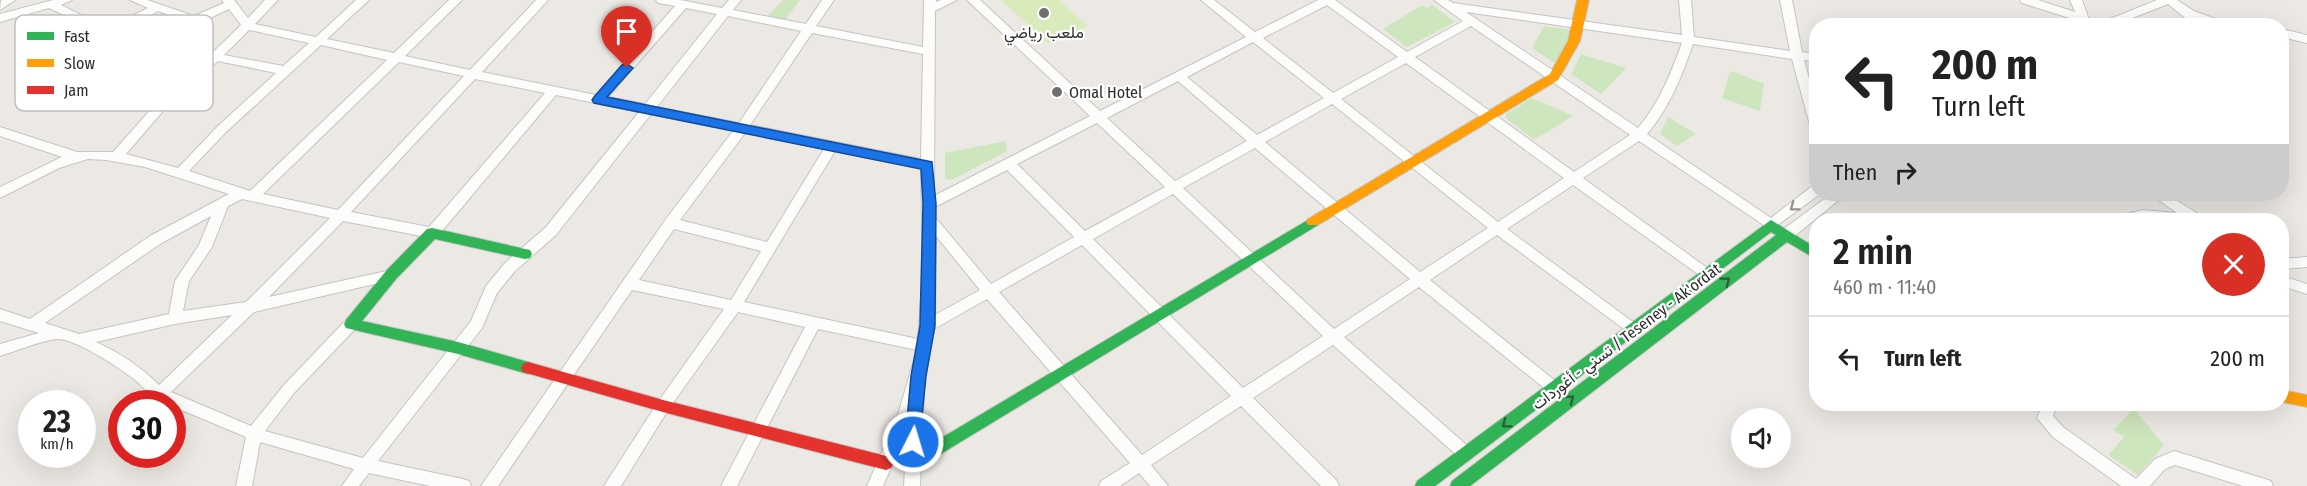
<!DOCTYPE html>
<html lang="en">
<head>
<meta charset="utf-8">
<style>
	:root { --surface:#fff; --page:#f6f6f6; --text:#222; --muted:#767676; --line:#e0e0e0 }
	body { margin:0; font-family:"Fira Sans Condensed",Vazirmatn,sans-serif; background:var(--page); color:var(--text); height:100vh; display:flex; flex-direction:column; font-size:22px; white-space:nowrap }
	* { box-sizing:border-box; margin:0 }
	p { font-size:20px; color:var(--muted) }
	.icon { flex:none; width:33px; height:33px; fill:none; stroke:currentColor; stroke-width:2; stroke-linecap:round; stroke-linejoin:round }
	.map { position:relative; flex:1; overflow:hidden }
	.panel { position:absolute; left:1809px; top:213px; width:480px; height:198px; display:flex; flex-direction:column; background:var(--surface); border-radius:24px; box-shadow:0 6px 24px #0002 }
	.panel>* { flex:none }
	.hud { position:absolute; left:1809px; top:18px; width:480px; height:183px; border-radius:24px; box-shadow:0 6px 24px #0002; background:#fff; color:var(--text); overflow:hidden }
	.controls { position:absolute; left:1731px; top:408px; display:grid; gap:12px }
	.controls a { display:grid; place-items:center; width:60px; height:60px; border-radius:50%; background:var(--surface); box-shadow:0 6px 24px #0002; font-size:30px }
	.speed { position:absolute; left:18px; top:390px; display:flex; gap:12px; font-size:30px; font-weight:700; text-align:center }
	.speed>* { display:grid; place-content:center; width:78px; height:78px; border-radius:50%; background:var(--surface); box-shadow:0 6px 24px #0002; line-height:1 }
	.speed small { font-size:15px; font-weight:400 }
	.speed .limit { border:9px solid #d22; background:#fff; color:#111 }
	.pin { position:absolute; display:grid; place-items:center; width:51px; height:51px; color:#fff; margin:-62px -26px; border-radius:50% 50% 50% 0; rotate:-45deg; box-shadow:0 0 6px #0007 }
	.pin .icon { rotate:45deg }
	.me { position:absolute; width:66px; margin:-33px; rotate:5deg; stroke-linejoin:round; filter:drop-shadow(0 0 4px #0008) }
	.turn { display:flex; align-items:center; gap:21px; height:126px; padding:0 24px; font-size:27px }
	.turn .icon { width:78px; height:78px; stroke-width:2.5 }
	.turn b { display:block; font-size:42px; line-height:51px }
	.then { display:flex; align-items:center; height:57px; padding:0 24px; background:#0003; gap:12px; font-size:22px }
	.round { display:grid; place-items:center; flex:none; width:63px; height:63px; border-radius:32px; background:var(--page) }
	.summary { display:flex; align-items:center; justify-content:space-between; height:102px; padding:0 24px }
	h1 { font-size:36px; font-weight:600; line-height:45px }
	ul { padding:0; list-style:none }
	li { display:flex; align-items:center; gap:18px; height:84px; padding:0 24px; border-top:2px solid var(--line) }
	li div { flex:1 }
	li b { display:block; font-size:22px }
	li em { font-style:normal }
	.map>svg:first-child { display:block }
</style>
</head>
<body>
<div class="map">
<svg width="2307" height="486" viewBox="0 0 2307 486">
	<rect width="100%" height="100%" fill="#ece8e4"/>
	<!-- green -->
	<path fill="#cee6be" d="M783,0H800L785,20L768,16Z
		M1422,5L1427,8L1432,5L1455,22L1407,47L1383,29Z
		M1544,26L1572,30L1556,64L1532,48Z
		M1581,54L1626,68L1601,94L1571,74Z
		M1730,71C1742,73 1750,80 1764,83L1760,111L1722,98Z
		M1532,98L1573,116L1534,140L1507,119L1506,114Z
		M1668,117L1696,134L1677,146L1660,134Z
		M1006,141L1007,151L952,180L945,179V153Z
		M2134,409L2164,445L2138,475L2108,455L2124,437L2113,430Z"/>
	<!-- pitch -->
	<path fill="#d9eabb" d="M1001,0H1059L1088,26L1049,44Z"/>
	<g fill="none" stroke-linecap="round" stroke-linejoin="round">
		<!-- street casing -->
		<g stroke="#c5c4c5" stroke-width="2">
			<path id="street" d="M15,0L0,10L1,0Z
				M53,0H72L61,5L83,16L122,21L148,8L130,0H147L194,16L224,3L222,0H234L248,18L265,0H278L255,24L316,37L356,0H369L327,39L394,53L449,0H462L405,56L470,70L536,0H548L482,72L596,95L675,6L658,3L656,0H680L722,8L729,0H741L733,10L806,24L822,0H834L816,26L923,47L924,0H936V2L941,0H957L935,11L934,196L1090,116L967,0H980L1100,111L1246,37L1201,0H1214L1255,32L1318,0H1335L1407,52L1463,21L1434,0H1448L1453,3L1682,35L1679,0H1691L1694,37L1790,51L1780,0H1792L1802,52L1816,54V62L1804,60L1816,104V129L1810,125L1792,59L1693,44C1681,78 1670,107 1647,134L1771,218L1811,187L1816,185V194H1820L1771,230L1639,141L1583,178L1710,270L1712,274L1710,278L1705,279L1573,185L1507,229L1637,325L1639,329L1637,333L1632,335L1497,235L1430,280L1559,384L1561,388L1559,392L1554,394L1549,392L1419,287L1344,337L1471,449L1474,454L1471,459L1466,461L1461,459L1333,345L1253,398L1337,481L1339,486H1321L1241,406L1151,465L1168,486H1150L1139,473L1120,486H1099L1101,481L1130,463L987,299L934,329L922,388L924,392L920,486H904L907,431L883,486H867L897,418L917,350L818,329L737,486H721L805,327L738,312L668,410L621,486H604L658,402L724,309L632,290L498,486H481L666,219L733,131L651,114L556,235L515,271L497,293L482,328L378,461L463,479L469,481L471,486H430L369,473L359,486H342L354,469L260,442L252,486H236L246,437L172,406V404C153,404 146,387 131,377C117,366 75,339 58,339C46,339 13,352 0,356V344L39,333L0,321V309L30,319L150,236L229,194L145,167L106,160L88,159L59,168L0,198V187L62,157L0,136V127L77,152H113L161,98L203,62L241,25L229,9L199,23L160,34L81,23L49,8L0,22V14ZM1327,5L1398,57L1333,93L1263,38ZM686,8L717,14L645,104L608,97ZM158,11L183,20L160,26L137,23ZM1466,12L1682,43C1670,75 1660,102 1638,128ZM728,16L801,31L739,123L657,107ZM1471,26L1630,135L1574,172L1415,57ZM249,30L309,43L283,66L224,55ZM812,33L923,54L921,159L750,125ZM1253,42L1324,98L1257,135L1187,77ZM321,45L387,60L250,191L189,171L225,133ZM218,61L276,73L217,127L178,168L126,154L169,104ZM399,62L464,76L338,210L263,194ZM1406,63L1564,178L1498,222L1341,99ZM475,79L545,93L429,227L351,212ZM1178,81L1247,141L1175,181L1107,118ZM556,95L639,112L546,227L505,263L486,286L471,321L363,458L265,431L294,393L356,328L358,324L356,320H346L284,385L251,426L171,392L254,312L396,279L398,275L396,271L391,270L269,297L343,221L432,238L437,237ZM1332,104L1488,228L1420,272L1265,142ZM1097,123L1165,187L1085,231L1017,164ZM745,133L824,149L767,242L680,220ZM1255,148L1410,279L1334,329L1183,188ZM835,151L921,168L923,271L918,339L744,302ZM1007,170L1074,237L991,284L935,217V207ZM1173,194L1323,336L1243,388L1093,239ZM242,199L330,218L246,302L183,311L189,281L212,247L228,206ZM211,216L199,245L175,281L169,314L79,334L45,323L160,244ZM674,229L761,251L731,300L639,280ZM936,236L980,290L935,315ZM1082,245L1231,396L1142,455L999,292ZM232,315L159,385C140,366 120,353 96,342L175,324Z
				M2020,0H2038L2075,12L2070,0H2082L2088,17L2095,25L2157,0H2177L2194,11L2235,26H2216L2205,22L2207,26H2195L2168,4L2112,26H2083L2079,21L2022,3Z
				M2282,29L2307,35V43L2282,37Z
				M1831,194H1846L1791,239H1781L1779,235L1781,231Z
				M2150,194H2166L2200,215L2204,220H2115L2116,217L2142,210L2177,213Z
				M2307,257V267L2282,269V259Z
				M2282,276L2307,284V294L2282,286Z
				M2043,404H2057L2053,416L2063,427L2136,479L2155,459L2174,451L2265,479L2271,481L2273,486H2243L2175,465L2165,469L2150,486H2121L2053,437L2037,418Z"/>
		</g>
		<!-- fast casing -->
		<g stroke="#c5c4c5" stroke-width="2">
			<path id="fast" d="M1313,217L1320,222L1318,225L916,469L911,471L906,469L903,464L906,459Z
				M1771,220L1816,248V259L1787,242L1470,486H1450L1452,481L1776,235L1771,232L1435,486H1415L1417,481Z
				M432,228L525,249L530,250L532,254L530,258L525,259L435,239L396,279L362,321L458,342L528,362L533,364L535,368L533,372L528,374L458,354L346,328L344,324L346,320L386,271L427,229Z"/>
		</g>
		<!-- slow casing -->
		<g stroke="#c5c4c5" stroke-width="2">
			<path id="slow" d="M1577,0H1589L1580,41L1558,80L1318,225H1308L1306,222L1308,219L1550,74L1568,41Z
				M2282,390L2307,395V407L2282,402Z"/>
		</g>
		<!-- jam casing -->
		<g stroke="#c5c4c5" stroke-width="2">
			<path id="jam" d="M528,362L663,400L886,456L891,458L894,463L891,468L886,470L663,412L523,372L521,368L523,364Z"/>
		</g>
		<!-- street -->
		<use href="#street" fill="#fcfcfb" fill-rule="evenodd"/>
		<!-- fast -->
		<use href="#fast" fill="#30b455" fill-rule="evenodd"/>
		<!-- slow -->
		<use href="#slow" fill="#ff9f0a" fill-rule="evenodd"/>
		<!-- jam -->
		<use href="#jam" fill="#e5322d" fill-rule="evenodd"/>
	</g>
	<!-- one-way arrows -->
	<defs><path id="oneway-chevron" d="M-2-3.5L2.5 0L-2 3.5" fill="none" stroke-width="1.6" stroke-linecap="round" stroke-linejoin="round" transform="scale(1.5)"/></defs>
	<use stroke="#959594" href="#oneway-chevron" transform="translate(1794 207) rotate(143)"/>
	<g stroke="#2f5d3c">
		<use href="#oneway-chevron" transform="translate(1726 281) rotate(-37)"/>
		<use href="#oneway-chevron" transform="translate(1570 399) rotate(-37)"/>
		<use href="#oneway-chevron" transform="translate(1506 424) rotate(143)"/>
	</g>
	<!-- route -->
	<path fill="#1a73e8" stroke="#114b97" stroke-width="1.5" d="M627,64L633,68L607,97L932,162L936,204L935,326L926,376L919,447L913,449L908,447L905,442L911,376L920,326L923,204L921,169L594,103L592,100L594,97L622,65Z"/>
	<!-- markers -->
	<g fill="#706f6e" stroke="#fff" stroke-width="2">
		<circle cx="1044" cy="13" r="6"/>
		<circle cx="1057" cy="92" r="6"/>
	</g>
	<g text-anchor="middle" stroke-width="4.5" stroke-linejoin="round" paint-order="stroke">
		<!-- poi labels -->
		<g font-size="16" fill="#2e2e2e" stroke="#fff">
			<text x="1044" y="38">ملعب رياضي</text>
			<text x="1069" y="98" text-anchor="start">Omal Hotel</text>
		</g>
		<!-- street labels -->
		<g font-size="16" fill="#2e2e2e" stroke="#fff">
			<text transform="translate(1626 336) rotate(-37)" y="6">تسني - أغوردات / Teseney - Ak'ordat</text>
		</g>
	</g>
	<!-- legend -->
	<rect x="15" y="15" width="198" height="96" rx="9" fill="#fff" stroke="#c0c0c0" stroke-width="1.5"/>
	<rect x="27" y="32" width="27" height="8" fill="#30b455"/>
	<rect x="27" y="59" width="27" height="8" fill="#ff9f0a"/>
	<rect x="27" y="86" width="27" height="8" fill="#e5322d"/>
	<g font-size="16" fill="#2e2e2e">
		<text x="64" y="42">Fast</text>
		<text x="64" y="69">Slow</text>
		<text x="64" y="96">Jam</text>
	</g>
</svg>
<div class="controls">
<a><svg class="icon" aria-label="sound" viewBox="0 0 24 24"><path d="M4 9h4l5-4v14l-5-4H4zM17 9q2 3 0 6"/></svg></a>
</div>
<div class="speed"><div>23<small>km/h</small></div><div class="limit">30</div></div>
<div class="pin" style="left:627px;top:68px;background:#d93025"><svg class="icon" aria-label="arrive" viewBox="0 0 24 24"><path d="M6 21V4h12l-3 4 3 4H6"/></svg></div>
<svg class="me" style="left:913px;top:442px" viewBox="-20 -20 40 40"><circle r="17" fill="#1a73e8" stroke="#fff" stroke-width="3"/><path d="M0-11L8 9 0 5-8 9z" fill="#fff"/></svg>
<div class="hud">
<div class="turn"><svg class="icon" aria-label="left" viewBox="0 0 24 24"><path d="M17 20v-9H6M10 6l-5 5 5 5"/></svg><div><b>200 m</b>Turn left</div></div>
<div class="then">Then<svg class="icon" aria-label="right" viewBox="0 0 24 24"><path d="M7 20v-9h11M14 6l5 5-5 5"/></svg></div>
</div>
<section class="panel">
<div class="summary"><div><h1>2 min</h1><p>460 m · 11:40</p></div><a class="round" style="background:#d93025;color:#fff"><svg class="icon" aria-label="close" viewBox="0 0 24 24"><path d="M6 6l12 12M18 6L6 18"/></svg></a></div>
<ul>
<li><svg class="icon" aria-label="left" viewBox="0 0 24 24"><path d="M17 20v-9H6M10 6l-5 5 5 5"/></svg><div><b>Turn left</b></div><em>200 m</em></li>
</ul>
</section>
</div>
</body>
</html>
